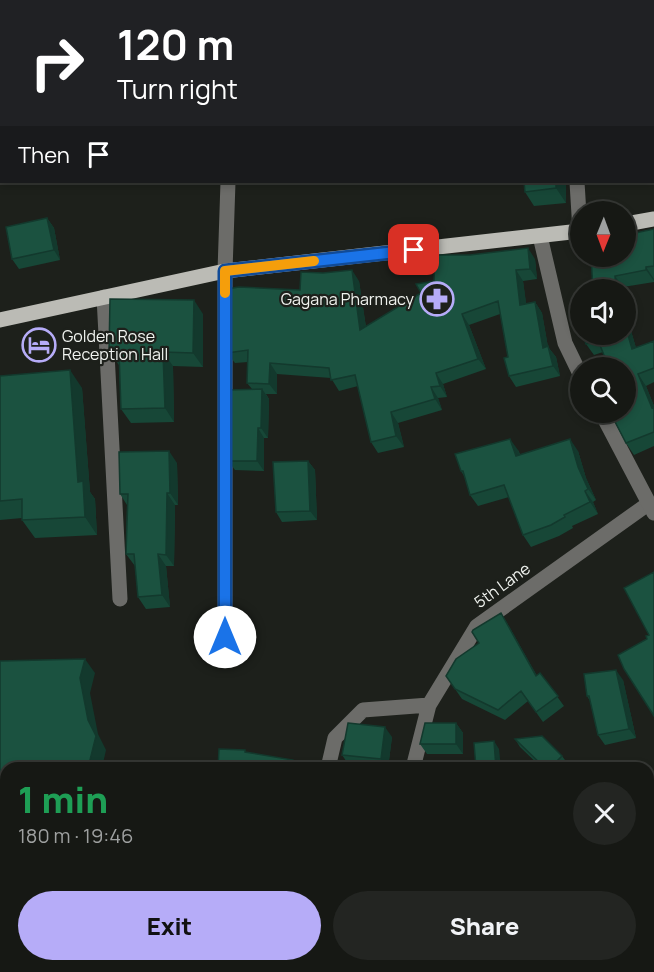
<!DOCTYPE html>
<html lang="en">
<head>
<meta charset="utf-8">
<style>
	:root { --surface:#161814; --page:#232522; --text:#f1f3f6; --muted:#9ea0a0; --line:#353734; --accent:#b6acf8 }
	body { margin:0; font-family:Manrope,sans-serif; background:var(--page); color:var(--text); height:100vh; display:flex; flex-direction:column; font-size:22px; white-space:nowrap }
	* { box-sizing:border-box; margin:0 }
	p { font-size:20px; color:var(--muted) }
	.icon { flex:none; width:33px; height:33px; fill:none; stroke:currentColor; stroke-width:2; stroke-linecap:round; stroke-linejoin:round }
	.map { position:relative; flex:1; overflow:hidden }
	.details { position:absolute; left:0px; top:762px; width:654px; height:210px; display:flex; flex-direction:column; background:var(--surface); border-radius:18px 18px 0 0; box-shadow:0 3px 9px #0003,0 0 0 2px var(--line) }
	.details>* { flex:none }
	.top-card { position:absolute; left:0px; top:0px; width:654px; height:183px; box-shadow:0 3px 9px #0003,0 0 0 2px var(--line); background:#202124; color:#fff; overflow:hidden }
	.needle { width:39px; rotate:181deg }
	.fabs { position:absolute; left:570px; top:201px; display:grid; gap:12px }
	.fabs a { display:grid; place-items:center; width:66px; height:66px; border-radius:50%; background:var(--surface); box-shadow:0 3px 9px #0003,0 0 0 2px var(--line); font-size:30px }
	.pin { position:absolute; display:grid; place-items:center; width:51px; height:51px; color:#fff; margin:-26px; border-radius:12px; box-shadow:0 3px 9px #0006 }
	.me { position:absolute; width:66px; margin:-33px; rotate:0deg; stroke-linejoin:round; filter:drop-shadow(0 0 4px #0008) }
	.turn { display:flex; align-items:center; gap:21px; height:126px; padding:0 18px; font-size:27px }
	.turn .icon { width:78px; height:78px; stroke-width:2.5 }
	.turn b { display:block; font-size:42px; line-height:51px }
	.then { display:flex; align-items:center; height:57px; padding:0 18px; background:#0003; gap:12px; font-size:22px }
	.round { display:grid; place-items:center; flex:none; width:63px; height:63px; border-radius:32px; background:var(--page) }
	.overview { display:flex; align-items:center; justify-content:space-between; height:102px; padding:0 18px }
	h1 { font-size:36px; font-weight:800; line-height:45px; color:#1e9e55 }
	.button { display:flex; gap:12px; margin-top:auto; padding:12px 18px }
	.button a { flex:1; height:69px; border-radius:36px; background:var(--accent); color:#111; font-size:24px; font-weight:800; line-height:69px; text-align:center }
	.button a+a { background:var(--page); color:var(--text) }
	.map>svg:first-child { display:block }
</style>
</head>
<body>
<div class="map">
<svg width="654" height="972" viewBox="0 0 654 972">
	<rect width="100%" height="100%" fill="#1d201b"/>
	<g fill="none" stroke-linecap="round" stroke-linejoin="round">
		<!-- minor -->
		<path stroke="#6c6c69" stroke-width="15" d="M236,0V2
			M471,2V0
			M577,182L580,231
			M104,297L120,599
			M225,637V271L228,182
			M328,768L335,738L363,710L429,705
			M413,768L429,705L477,626L648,504
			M289,972L290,966
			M375,972L376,966"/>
		<!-- tertiary -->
		<path stroke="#6c6c69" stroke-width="15" d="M540,236L565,343L580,374
			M601,412L654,513"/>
		<!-- primary -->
		<path stroke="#bbbbb5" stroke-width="15" d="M626,224L654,219
			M0,320L225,271L580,231"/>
	</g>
	<!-- wall -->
	<path fill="#174737" d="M524,182H566V203L534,206L525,192Z
		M47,218L54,228L60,260L19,269L12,259Z
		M654,229V282L623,287L591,256Z
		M535,259L537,279L523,281L526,304L535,302L542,313L548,347L556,357L560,376L516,387L509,376L508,357L500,314L469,325L486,369L443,384L447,397L438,398L442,410L398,423L404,447L378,453L371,442L358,386L339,391L331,378L277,374V394H266L269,399L268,438H264V471L235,470L228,461L252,389L247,383L248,362L235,363L227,353L300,290L359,281L366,327L421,293L434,281Z
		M203,314V367L173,366L174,422L131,423L121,409L119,365L109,352Z
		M626,314L636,348L654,341V382L646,386L654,406V446L634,455L626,443V412L603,352L594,355L586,344L583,334H626Z
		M0,376L82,388L90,492L95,499L97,535L35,538L22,520V518L0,520Z
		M518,450L520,454L578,451L586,478L596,500L593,502L598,514L572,526L573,528L559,536L531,547L523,535L509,497L478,506L470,495L466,479L461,471Z
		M308,461L315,470L317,520L282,522L276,512Z
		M177,463L178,505H175L174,566H166L170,607L146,609L138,597L135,566L126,554L127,505L120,494Z
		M501,613L507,623L537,676L540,673L564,706L543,722L528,701L505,720L462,699L446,676L479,643Z
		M623,680L636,738L605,745L598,735L590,701L587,696Z
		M456,723L463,733V754H427L420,744Z
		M392,737L388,768H378L349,765L342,755Z
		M515,739L562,756L568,764L564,768H542L520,747Z
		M328,966H357L356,972H332Z
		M419,966H461V972H434L422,971Z
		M495,966H589V972H499Z"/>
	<!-- shaded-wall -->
	<path fill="#13392d" d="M556,182H566V203L556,188Z
		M47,218L54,228L60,260L54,250Z
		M528,248L535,259L537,279L530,269Z
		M646,267L654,279V281L646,270Z
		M352,270L359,281L368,341L360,330Z
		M516,270L523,281L528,316L520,305Z
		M615,276L623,287V290H616Z
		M194,300L203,314V367L193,353Z
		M535,302L542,313L548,347L556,357L560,376L553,366L543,348Z
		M462,314L469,325L486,369L478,359Z
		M626,314L640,361L632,349L626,328Z
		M163,352L173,366L174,422L165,408Z
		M270,363L277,374V394L269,384Z
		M70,370L82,388L90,492L95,499L97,535L85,517L78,482Z
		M436,373L443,384L447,397L440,386Z
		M638,374L646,386L654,406V411L652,408Z
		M431,387L438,398L442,410L435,399Z
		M262,389L269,399L268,438L261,428Z
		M391,412L398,423L404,447L396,436Z
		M258,428L264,438V471L257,461Z
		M510,439L518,450L524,467L516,456Z
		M570,439L578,451L586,478L596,500L588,489L578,467Z
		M169,451L177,463L178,505L170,493Z
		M308,461L315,470L317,520L310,511Z
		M585,491L593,502L598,514L590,502Z
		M167,493L175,505L174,566L166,555Z
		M158,554L166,566L170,607L162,595Z
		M501,613L507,623L543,686L536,676Z
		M85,659L95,673L90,693L98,734L106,750L102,768H88L80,678Z
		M616,670L623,680L636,738L629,729Z
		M456,723L463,733V754L456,744Z
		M385,727L392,737L388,768H387L381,759Z
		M494,741L499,749L501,768H496Z
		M293,760L298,768H292Z
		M648,780L651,795L652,840L648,835Z
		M3,864L6,878L0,870V868Z
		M226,966H233V972H225Z
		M350,966H357L356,972H355Z
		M454,966H461V972H456L454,969Z
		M580,966H589V972H580Z"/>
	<!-- building -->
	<path fill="#1b5240" stroke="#13392d" stroke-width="1.5" d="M524,182H556V188L525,192Z
		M47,218L54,250L12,259L6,227Z
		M654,229V266L646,267V270L615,276L616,290H593L591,256H626V235Z
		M528,248L530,269L516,270L520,305L535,302L543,348L548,346L553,366L509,376L504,358L508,357L498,301L462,314L478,359L436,373L440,386L431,387L435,399L391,412L396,436L371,442L355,375L331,380L329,368L270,363L269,384L247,383L248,350L227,353V289L239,287L300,290L301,272L323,273L352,270L360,330L421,293L416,284L434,281L435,255H470Z
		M580,297V327L572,300Z
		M110,299L194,300L193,353L163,352L165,408L121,409L119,352H109Z
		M626,328L632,349L654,341V368L638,374L652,408L654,407V432L626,443L610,412H626V368H609L598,340L586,344L583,334H626Z
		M70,370L78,482L83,481L85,517L22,520V499L0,501V376Z
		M262,389L261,428H258L257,461H228V390Z
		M510,439L516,456L570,439L578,467L588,489L585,491L590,502L564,515L565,517L551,525L523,535L504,485L470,495L463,471H461L455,454Z
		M169,451L170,493H167L166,555L158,554L162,595L138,597L134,554H126L128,494H120L119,452Z
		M308,461L310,511L276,512L273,462Z
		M654,572V716L624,669L618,655L647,639L646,636L649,635L624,588Z
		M501,613L536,676L540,673L558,696L536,712L521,691L498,710L455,689L446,676L456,659L479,643L472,632L473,630Z
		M85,659L80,678L88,720L96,736L88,768H6V917L4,913L3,864L0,868V661Z
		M616,670L629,729L598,735L589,696H587L584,674Z
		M348,723L385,727L381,759L342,755Z
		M425,723H456V744H420Z
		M542,736L562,756L550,768H545L515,739Z
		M494,741L496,768H476L474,743Z
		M219,749L245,750V752L293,760L292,768H218Z
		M640,763L641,768H617V767Z
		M191,966H226L225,972H190Z
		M260,966L274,967L280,972H259Z
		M436,966H454V969L436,968Z
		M513,966H580V972H513Z
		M290,970L302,972H283Z"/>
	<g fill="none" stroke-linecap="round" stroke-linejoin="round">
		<!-- route casing -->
		<g stroke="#114b97" stroke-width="15">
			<path id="route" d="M225,637V271L414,250"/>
		</g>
		<!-- route -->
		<use href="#route" stroke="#1a73e8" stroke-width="10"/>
		<!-- slow -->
		<path stroke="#f59e0b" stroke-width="10" d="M225,293V271L314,261"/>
	</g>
	<!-- icons -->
	<defs>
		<g id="pharmacy-ring" transform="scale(1.725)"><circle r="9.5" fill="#1d201b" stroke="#b6acf8" stroke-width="1.5"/><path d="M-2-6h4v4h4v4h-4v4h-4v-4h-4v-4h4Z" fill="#b6acf8"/></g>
		<g id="hotel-ring" transform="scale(1.725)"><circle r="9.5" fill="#1d201b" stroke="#b6acf8" stroke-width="1.5"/><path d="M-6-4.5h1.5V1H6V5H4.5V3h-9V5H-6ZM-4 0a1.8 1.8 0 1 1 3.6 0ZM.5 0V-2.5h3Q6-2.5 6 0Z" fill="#b6acf8"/></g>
	</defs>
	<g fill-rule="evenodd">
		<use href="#pharmacy-ring" x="437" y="299"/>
		<use href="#hotel-ring" x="39" y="345"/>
	</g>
	<g text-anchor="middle" stroke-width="4.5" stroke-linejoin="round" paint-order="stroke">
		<!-- poi labels -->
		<g font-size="16" fill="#f0f3ef" stroke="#1d201b" text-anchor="end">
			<text x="414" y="305">Gagana Pharmacy</text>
			<text x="62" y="342" text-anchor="start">Golden Rose<tspan x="62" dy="18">Reception Hall</tspan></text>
		</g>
		<!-- street labels -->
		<g font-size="16" fill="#f0f3ef" stroke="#1d201b">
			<text transform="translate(502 585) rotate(-36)" y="6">5th Lane</text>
		</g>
	</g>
</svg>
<div class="fabs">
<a><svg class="needle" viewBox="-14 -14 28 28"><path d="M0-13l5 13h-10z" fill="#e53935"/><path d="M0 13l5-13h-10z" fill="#9ea0a0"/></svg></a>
<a><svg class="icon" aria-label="sound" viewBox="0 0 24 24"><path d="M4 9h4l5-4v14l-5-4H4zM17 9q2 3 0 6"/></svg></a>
<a><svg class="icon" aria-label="search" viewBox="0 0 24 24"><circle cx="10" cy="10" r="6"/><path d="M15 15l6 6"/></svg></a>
</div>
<div class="pin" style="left:414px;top:250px;background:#d93025"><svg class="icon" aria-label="arrive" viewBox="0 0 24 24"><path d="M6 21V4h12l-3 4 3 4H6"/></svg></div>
<svg class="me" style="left:225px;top:637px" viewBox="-20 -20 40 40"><circle r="19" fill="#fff"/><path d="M0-13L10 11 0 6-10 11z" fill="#1a73e8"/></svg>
<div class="top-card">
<div class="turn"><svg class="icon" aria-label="right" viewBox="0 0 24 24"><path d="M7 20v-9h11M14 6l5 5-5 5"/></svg><div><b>120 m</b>Turn right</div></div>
<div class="then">Then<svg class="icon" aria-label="arrive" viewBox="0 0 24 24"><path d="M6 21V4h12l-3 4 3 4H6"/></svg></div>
</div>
<section class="details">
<div class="overview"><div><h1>1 min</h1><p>180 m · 19:46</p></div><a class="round"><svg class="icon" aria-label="close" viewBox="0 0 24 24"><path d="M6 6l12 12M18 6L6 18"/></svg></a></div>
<div class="button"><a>Exit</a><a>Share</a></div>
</section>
</div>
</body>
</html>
